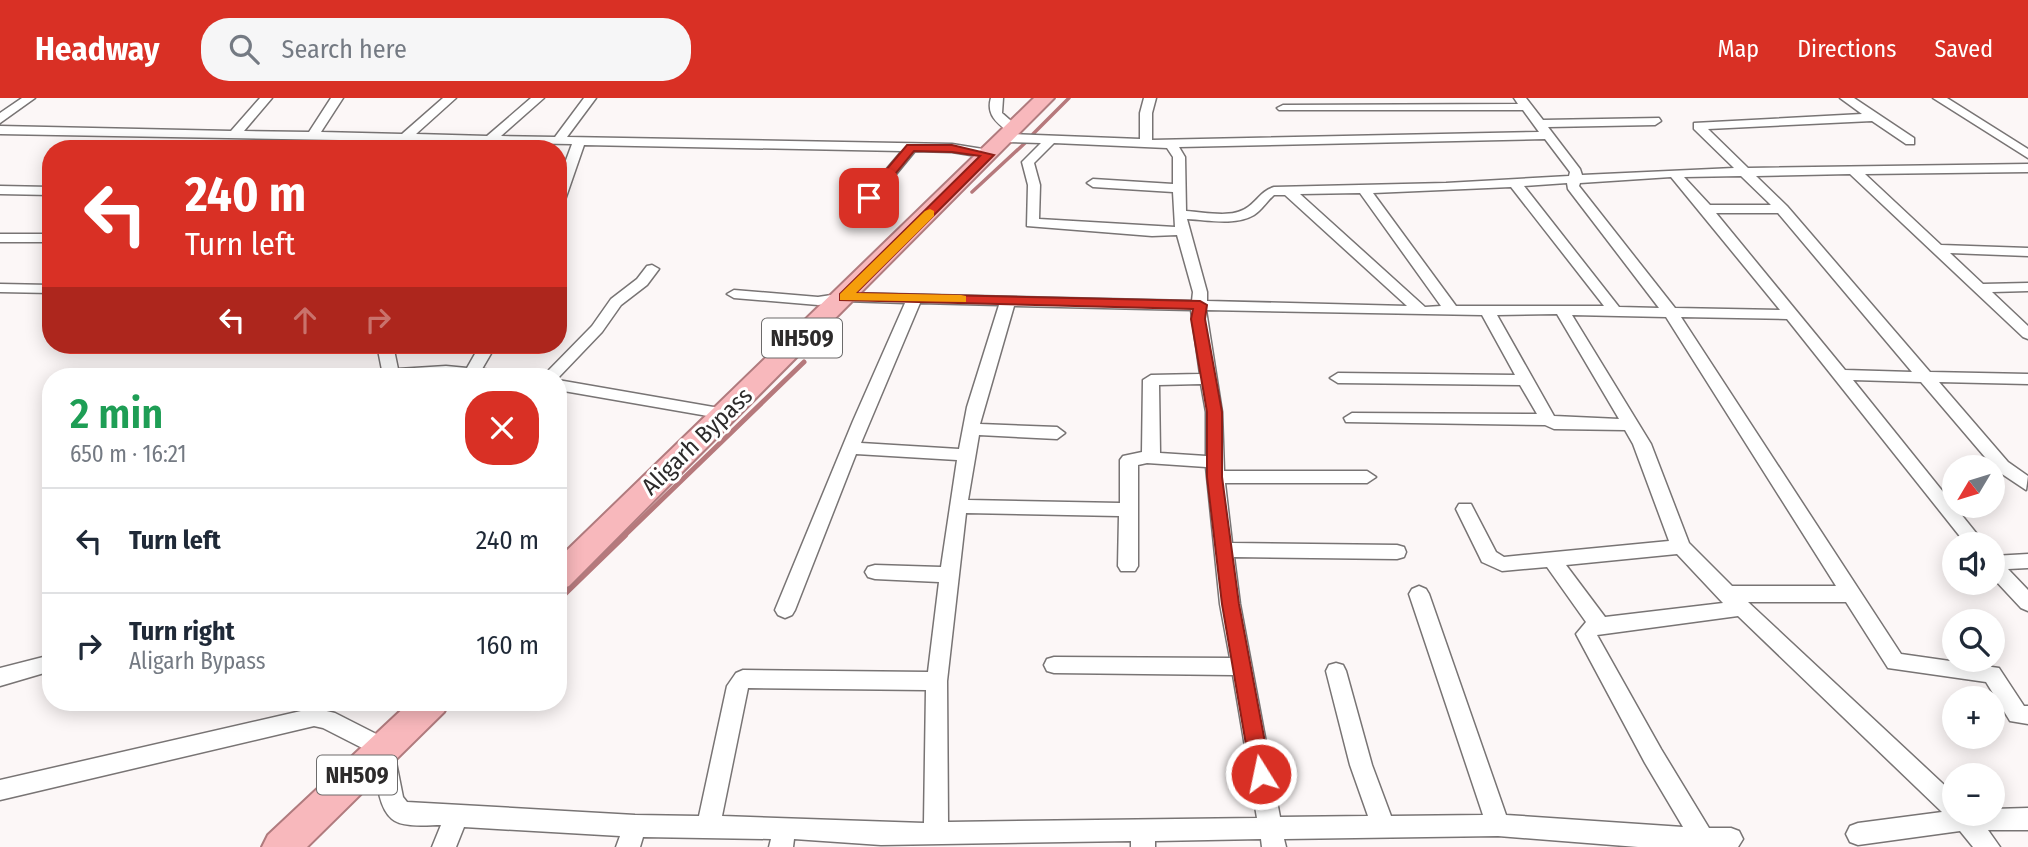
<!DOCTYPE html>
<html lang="en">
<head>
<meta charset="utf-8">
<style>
	:root { --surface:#fff; --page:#f6f6f7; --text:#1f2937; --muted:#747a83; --line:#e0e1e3; --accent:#d93025 }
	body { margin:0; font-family:"Fira Sans Condensed",sans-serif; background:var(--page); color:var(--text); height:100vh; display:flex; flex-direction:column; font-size:26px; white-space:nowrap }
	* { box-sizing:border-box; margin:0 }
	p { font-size:23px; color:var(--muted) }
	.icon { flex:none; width:38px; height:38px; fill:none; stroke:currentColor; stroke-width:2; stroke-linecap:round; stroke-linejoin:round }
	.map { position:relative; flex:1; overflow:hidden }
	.details { position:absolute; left:42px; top:270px; width:525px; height:343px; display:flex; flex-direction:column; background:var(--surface); border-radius:28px; box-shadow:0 4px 18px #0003 }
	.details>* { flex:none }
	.banner { position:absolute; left:42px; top:42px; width:525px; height:214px; border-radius:28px; box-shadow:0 4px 18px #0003; background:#d93025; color:#fff; overflow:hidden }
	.needle { width:46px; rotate:232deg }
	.tools { position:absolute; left:1942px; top:357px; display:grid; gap:14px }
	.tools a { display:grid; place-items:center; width:63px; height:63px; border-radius:50%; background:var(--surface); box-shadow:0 4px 18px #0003; font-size:35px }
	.pin { position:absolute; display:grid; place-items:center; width:60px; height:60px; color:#fff; margin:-30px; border-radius:14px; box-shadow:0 4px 10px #0006 }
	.me { position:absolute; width:77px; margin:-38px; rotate:350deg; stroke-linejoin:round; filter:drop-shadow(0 0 5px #0008) }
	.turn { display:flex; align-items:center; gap:24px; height:147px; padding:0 28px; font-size:32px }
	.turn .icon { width:91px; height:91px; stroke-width:2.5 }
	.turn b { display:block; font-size:49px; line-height:60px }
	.lanes { display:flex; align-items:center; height:66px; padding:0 28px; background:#0003; justify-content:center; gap:35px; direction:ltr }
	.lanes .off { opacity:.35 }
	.round { display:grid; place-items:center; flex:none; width:74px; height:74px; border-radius:28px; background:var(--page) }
	.overview { display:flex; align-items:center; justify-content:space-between; height:119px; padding:0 28px }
	h1 { font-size:42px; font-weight:600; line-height:52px; color:#1e9e55 }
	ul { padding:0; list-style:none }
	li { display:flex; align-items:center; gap:21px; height:105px; padding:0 28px; border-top:2px solid var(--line) }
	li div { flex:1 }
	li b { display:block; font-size:26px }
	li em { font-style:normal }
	header { display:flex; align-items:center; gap:42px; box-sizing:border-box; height:98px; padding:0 35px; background:var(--accent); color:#fff }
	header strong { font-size:33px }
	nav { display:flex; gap:38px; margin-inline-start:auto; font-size:24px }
	.search { width:490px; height:63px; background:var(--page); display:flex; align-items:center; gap:18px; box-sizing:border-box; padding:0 24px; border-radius:28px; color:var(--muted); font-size:26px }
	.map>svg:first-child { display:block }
</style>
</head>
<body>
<header>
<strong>Headway</strong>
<div class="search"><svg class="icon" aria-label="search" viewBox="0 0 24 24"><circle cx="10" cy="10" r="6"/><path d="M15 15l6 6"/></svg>Search here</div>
<nav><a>Map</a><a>Directions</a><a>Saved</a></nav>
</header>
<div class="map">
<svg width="2028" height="749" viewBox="0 0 2028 749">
	<rect width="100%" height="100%" fill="#fcf7f7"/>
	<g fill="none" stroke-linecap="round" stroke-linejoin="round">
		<!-- stream-far2 -->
		<path stroke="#b6797c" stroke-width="3.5" d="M1033,36L1069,0
			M972,94L1025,45"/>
		<!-- stream-far1 -->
		<path stroke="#b6797c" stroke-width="5" d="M623,439L804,264"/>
		<!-- stream -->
		<path stroke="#b6797c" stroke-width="6" d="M558,502L625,437"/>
		<!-- minor casing -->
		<g stroke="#787474" stroke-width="3">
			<path id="minor" d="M22,0H35L0,25V15Z
				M260,0H272L244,33L309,34L331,0H343L321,34L402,36L443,0H456L416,36L487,38L531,0H544L501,38L555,39L584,0H596L567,39L952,46L989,52L995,56L989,60L952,54L915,53L874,103L869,104L862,100L902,53L584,47L565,102L558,106V84L572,46L0,36V28L231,33Z
				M991,0H1003L1002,15L1018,29V35H1010C997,25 986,17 991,0Z
				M1144,0H1156L1152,15V42L1539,34L1523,12H1279L1277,10L1283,7L1518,6L1514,0H1526L1543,22L1659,20L1661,23L1655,27L1548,29L1580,71L1582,77L1734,70L1694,31V25L1862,16L1840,0H1854L1914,40V46H1906L1872,23L1708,31L1748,70L2028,66V74L1865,76L1941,147L2028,150V158L1950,155L1983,186L2028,185V193L1992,194L2028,228V241L2023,239L1850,76L1756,78L1787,108L1930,274L2028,276V286L1939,284L2008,364L2028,378L2026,392L1996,372L1921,284L1853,282L1985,446H1966L1787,221L1681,219L1901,556L1999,570L2024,608H2028V626L2010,623L1986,584L1888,570L1846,504H1748L1955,697V716H1993V711L2028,710V732H1988L2000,749H1973L1960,733L1858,747L1850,744L1846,736L1850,728L1858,725L1942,714L1738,518L1597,537L1661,651L1709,730H1731L1739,733L1743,741L1738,749H1638L1498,738L1284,741L1286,749H1262L1261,741L1155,743V749H1131V743L881,747L794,741L793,749H769L771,741L643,739L640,749H616L620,738L464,729L456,749H432L441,727C428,727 402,730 392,721C376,707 377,676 374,656L323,630L314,628L0,702V682L314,610L335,615L392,644L403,699L407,704L635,717L699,718L727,588L736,575L743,572L928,574L939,484L875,481L868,479L865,474L868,469L875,467L941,469L957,362L856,356L795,512L792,517L785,520L778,517L775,512L853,323L905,205L845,203L818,207L734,200L727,196L734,192L818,199L845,195L1192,203L1193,194L1177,137L1152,138L1027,128L1028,87L1022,64L1041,45L1006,44L1000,40L1006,36L1140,41V15ZM1545,41L1570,74L1569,78L1446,85L1274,89C1261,93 1258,102 1248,109C1233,121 1204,114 1186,113L1185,59L1179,49ZM1054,45L1167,50L1173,59V86L1093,81L1087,85L1093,89L1173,94L1175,129L1039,121L1040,87L1034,65ZM1741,78L1771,107H1710L1684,79ZM1671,79L1780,212L1675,210L1579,88L1580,85ZM1567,85L1568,91L1659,210L1619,209L1524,88ZM1511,89L1604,208H1456L1373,95ZM1360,95L1441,208L1425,209L1300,96ZM1274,97H1285L1407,208L1207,203V194L1187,121C1207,122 1235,128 1254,117C1262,112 1267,103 1274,97ZM1716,115H1778L1912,274L1845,272ZM920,205L999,207L967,309L959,351L861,345ZM1014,208L1191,212L1200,276L1151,277L1143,282L1142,354L1123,358L1120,362V405L968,402L979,337L1057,341L1065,335L1057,329L980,326ZM1206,212L1482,217L1515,277L1338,275L1330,280L1338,285L1520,287L1537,316L1352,315L1344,320L1346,324L1545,327L1554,331L1625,332L1633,346L1669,443L1504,459L1496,454L1471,406H1459L1456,411L1482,464L1502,473L1547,469L1586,524L1576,536L1645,665L1683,729L1506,717L1429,496L1426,491L1419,488L1412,491L1409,496L1483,717L1391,718L1372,667L1346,573L1343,567L1336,565L1329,567L1326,573L1350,667L1368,718L1280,719L1240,506L1234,459L1397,461L1404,459L1406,454L1404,449L1397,447L1232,445L1225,385H1367L1376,379L1367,373H1224L1222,314ZM1557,216L1619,321L1554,318L1497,217ZM1572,217L1666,219L1836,488H1732L1689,445L1651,346ZM1201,286L1206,314V358L1160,355L1159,287ZM1147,365L1206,369L1220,506L1230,560L1054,559L1047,561L1044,567L1047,573L1054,575L1233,577L1257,720L948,724L947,583L966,415L1119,418L1118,468L1121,473H1135L1138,468V367ZM1677,456L1723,505L1605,519L1566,467ZM748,590L926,592L924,725L722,718Z
				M1933,0H1947L2028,51V60Z
				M0,88L51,89V97L0,96Z
				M0,136H51V144H0Z
				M652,167L659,171L647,187L621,207L602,234L558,280L543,278L592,228L611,201L637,181L647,168Z
				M0,186L51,187V195L0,194Z
				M377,247H393L398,271L446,268L467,270L480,247H496L482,271L504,273L512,278H366L368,274L382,272Z
				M558,282L725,311L733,316L725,321L558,292Z
				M2028,456V470L2008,471L2028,492V513L2021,510L1993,480V458Z
				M51,557V573L0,588V570Z"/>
		</g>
		<!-- trunk casing -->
		<g stroke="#b07b7e" stroke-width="4">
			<path id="trunk" d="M1034,0H1054L569,488L558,492V461Z
				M410,604H449L444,614L307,749H262L268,737Z"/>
		</g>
		<!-- minor -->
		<use href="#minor" fill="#fff" fill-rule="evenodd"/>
		<!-- trunk -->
		<use href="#trunk" fill="#f8b8bc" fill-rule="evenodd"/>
	</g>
	<!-- route -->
	<path fill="#d93025" stroke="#8d1f18" stroke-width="2" d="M907,47H952L994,57L856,195L1200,203L1207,207L1205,221L1222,314V379L1239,506L1271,676L1268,683L1261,685L1254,683L1251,676L1222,506L1207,379V314L1191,221L1193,211L840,202V196L980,58L952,54L914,53L873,103H864V98Z"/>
	<!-- slow -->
	<path fill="#f59e0b" d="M930,111L934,113V118L856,195L961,197L966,198V204L840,202V196L925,113Z"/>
	<g text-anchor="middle" stroke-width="6" stroke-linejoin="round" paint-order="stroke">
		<!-- shield labels -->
		<g fill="#fff" stroke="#6c6b6b" stroke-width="2">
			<rect x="762" y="220.5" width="80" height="39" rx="5"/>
			<rect x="317" y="657.5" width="80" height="39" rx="5"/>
		</g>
		<g font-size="23" font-weight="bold" fill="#2d2b2b">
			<text x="802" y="248">NH509</text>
			<text x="357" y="685">NH509</text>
		</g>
		<!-- street labels -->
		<g font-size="24" fill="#2d2b2b" stroke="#fff">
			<text transform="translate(697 343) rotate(-44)" y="8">Aligarh Bypass</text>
		</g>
	</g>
</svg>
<div class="tools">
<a><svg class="needle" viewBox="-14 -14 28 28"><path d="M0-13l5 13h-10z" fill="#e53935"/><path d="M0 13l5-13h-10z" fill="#747a83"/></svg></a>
<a><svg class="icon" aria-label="sound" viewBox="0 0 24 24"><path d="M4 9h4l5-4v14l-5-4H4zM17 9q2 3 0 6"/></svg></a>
<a><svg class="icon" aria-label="search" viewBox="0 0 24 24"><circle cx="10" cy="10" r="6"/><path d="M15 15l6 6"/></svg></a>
<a>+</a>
<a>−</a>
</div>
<div class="pin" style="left:869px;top:100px;background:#d93025"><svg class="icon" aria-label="arrive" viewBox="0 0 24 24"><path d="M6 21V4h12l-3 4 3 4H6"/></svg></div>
<svg class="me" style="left:1261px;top:676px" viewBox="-20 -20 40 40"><circle r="17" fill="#d93025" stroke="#fff" stroke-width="3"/><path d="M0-11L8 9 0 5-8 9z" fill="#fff"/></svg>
<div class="banner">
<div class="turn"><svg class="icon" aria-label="left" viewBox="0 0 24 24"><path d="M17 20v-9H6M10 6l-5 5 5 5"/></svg><div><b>240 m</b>Turn left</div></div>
<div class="lanes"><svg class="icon" aria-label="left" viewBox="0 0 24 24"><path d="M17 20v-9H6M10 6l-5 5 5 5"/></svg><svg class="icon off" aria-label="ahead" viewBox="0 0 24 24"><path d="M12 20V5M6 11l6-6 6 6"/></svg><svg class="icon off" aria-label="right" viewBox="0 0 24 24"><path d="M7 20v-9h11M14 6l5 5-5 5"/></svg></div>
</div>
<section class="details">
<div class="overview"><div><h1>2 min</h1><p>650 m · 16:21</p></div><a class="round" style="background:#d93025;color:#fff"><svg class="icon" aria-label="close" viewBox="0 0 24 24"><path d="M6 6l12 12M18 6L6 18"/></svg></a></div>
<ul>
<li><svg class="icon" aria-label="left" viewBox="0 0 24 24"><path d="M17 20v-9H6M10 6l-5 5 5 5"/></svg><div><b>Turn left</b></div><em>240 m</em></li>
<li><svg class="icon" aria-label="right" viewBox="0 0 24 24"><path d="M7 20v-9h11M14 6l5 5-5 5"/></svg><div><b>Turn right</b><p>Aligarh Bypass</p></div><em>160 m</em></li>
</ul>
</section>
</div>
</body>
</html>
